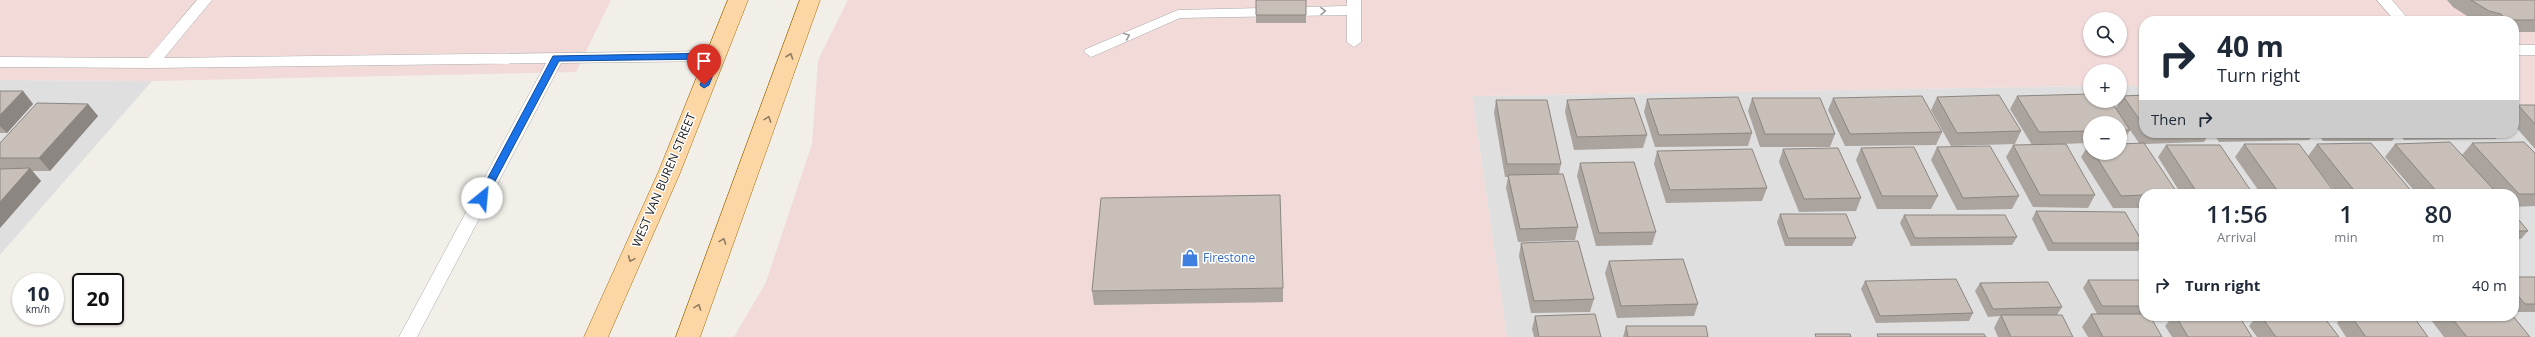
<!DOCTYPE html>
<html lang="en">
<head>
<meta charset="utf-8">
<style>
	:root { --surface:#fff; --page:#f6f6f7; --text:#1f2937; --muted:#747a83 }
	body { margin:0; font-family:"Open Sans",sans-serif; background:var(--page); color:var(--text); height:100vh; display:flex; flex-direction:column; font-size:15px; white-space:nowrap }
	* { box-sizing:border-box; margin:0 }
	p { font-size:13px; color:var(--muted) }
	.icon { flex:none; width:22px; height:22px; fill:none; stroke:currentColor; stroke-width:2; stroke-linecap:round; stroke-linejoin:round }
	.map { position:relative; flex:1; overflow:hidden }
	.details { position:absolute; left:2139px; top:189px; width:380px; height:132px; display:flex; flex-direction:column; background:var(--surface); border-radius:16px; box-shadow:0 1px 3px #0004 }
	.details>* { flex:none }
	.hud { position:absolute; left:2139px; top:16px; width:380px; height:122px; border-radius:16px; box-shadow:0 1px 3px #0004; background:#fff; color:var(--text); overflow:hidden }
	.fabs { position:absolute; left:2083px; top:12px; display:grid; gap:8px }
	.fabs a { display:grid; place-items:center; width:44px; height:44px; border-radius:50%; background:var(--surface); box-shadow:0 1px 3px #0004; font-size:20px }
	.speed { position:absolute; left:12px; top:273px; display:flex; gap:8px; font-size:20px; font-weight:700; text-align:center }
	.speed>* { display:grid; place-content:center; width:52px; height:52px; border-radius:50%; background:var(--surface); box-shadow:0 1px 3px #0004; line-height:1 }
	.speed small { font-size:10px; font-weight:400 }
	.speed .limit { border:2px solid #111; border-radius:6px; background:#fff; color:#111 }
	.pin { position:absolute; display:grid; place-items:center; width:34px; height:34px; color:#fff; margin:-41px -17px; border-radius:50% 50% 50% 0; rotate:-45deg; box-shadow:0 0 4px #0007 }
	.pin .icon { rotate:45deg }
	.me { position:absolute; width:44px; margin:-22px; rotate:28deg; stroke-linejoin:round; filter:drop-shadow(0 0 3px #0008) }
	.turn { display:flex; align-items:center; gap:14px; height:84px; padding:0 12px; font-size:18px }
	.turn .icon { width:52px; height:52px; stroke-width:2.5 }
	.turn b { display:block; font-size:28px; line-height:34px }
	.then { display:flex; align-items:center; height:38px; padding:0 12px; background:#0003; gap:8px; font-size:15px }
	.eta { display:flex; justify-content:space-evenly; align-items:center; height:68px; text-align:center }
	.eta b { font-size:24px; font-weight:600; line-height:28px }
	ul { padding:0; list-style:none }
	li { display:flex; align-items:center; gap:12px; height:56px; padding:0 12px }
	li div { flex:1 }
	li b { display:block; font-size:15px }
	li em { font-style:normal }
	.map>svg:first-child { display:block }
</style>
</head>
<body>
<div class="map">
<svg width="2535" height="337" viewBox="0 0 2535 337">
	<rect width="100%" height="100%" fill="#f2efe9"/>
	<!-- residential -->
	<path fill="#e0dfdf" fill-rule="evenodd" d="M0,80L152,81L0,255Z
		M2090,86V101H2120V86H2144V133H2514V103L2535,106V337H1507L1472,96ZM2090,123H2120V153H2090ZM2144,194H2514V316H2144Z"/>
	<!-- commercial -->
	<path fill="#f2dad9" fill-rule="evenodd" d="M0,0H611L576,72L152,81L0,80Z
		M848,0H2535V106L2514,103V21H2144V86H2120V71H2090V86L1472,96L1507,337H734L766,282L812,144L818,60ZM2090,19H2120V49H2090Z"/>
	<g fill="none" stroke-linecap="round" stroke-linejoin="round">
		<!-- service casing -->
		<g stroke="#a9a9a9" stroke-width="1">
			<path id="service" d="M197,0H212L164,58L716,51L723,56L716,61L561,63L417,337H399L546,63L152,68L0,67V57L148,58Z
				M1347,0H1361V42L1354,47L1347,42V15L1180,18L1096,55L1091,57L1084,52L1086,49L1178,10L1347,6Z
				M2377,0H2392L2410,21H2395Z
				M2514,45H2535V55H2514Z"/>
		</g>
		<!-- primary casing -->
		<g stroke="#a06b00" stroke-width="1">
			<path id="primary" d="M728,0H748L680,173L608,337H584L658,173Z
				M800,0H820L700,337H676Z"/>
		</g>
		<!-- service -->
		<use href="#service" fill="#fff" fill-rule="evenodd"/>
		<!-- primary -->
		<use href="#primary" fill="#fcd6a4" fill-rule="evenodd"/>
	</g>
	<!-- wall -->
	<path fill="#aba49e" d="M1256,0H1306V23H1256Z
		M2447,0H2535V32H2514V21H2475L2453,7Z
		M0,91H23L33,104L7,133H0Z
		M2144,95V133H2210L2204,142L2145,144L2144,208H2113L2081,157L2089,144H2090V153H2120L2139,143L2130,130L2123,143H2120V123H2090V143L2033,145L2095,195L2088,208L2033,207L2006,157L2013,145H2032L2010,109L2017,96L2116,108L2123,96Z
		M1937,97L2021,131L2015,144L1951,146L1931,110Z
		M1752,98L1835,134L1830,147H1760L1748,111Z
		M1833,98L1942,132L1936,145L1845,146L1828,110Z
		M1647,99L1752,133L1748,146L1655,147L1644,112Z
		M1496,100L1561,164L1559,174L1578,227L1575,240L1518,242L1506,188L1508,177H1505L1494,113Z
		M1567,100L1647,135L1643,148L1574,150L1565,112Z
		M88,104L98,116L50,171H32L41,181L0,228V143Z
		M2518,105H2535V149L2514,125V109Z
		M2213,133H2315L2309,140L2219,142Z
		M2317,133H2501L2496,139L2404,140L2398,133L2392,141H2323Z
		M2472,143L2535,153V206L2514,207V194H2496L2494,192L2493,194H2417L2385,157L2395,144L2462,155Z
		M2244,144L2308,156L2317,144L2413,193L2412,194H2337L2315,166L2335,193V194H2261L2235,157Z
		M2166,145L2253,194H2181L2158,157Z
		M1937,147L2019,196L2012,209L1957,210L1931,160Z
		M1861,148L1938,196L1931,209H1877L1856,160Z
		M1783,149L1861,198L1856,211L1799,212L1779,162Z
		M1657,151L1767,188L1762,201L1666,203L1654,164Z
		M1580,163L1656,232L1652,245L1596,246L1577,176Z
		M2036,211L2143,243L2138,251H2048L2032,219Z
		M1780,214L1856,238L1852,246H1785L1777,222Z
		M2514,214L2528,231L2521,239H2514Z
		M1904,215L2017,237L2012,245L1911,246L1900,223Z
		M1521,243L1594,299L1590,312L1531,313L1519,256Z
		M1609,261L1698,304L1694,316L1617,318L1605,273Z
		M2514,277H2535V312H2517L2514,309Z
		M2088,280H2144V314L2162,337H2088L2082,327L2091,314H2097L2083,288Z
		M1865,281L1973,313L1969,321L1876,323L1861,289Z
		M1980,283L2062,307L2057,315L2073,337H1998L1994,328L2000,316L1988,317L1975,291Z
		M1283,288V302L1094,305L1092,291Z
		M1535,316L1601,337H1534L1532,329Z
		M2173,316H2239L2252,337H2172L2165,326Z
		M2257,316H2323L2339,337H2257L2249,326Z
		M2343,316H2413L2428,337H2346L2337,323Z
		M2428,316H2513L2530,337H2444Z
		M1626,326L1708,337H1623Z"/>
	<!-- shaded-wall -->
	<path fill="#8b8681" d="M23,91L33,104L7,133L0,126V115Z
		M88,104L98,116L50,171L39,158Z
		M30,168L41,181L0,228V202Z"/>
	<!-- building -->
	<path fill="#c7bfb8" stroke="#8b8681" d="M1256,0H1306V15H1256Z
		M2471,0H2535V20H2507L2501,14L2489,11Z
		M0,91H23L0,115Z
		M2090,94V101H2111L2130,130H2120V123H2090V131L2039,132L2017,96Z
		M1999,95L2021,131L1957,133L1937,97Z
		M2144,95V126L2123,96Z
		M1922,96L1942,132L1850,134L1833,98Z
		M1738,97L1752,133L1659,135L1647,99Z
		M1634,98L1647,135L1577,137L1567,100Z
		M1752,98H1820L1835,134H1765Z
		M1496,100H1547L1561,164H1507Z
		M37,103L88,104L39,158H0V143Z
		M2518,105H2535V124Z
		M2450,142L2495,191L2438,193L2395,144Z
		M2524,142L2535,153V194H2519L2472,143Z
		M2144,143L2178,194H2144V195L2121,196L2094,153H2120V144Z
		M2371,143L2413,193L2357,194L2317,144Z
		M2066,144L2095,195H2040L2013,145Z
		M2244,144H2299L2335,193H2279Z
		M2166,145H2220L2253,194H2198Z
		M1990,146L2019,196L1963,198L1937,147Z
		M1914,147L1938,196H1882L1861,148Z
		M1838,148L1861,198L1804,199L1783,149Z
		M1752,149L1767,188L1670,190L1657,151Z
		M1634,162L1656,232L1599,233L1580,163Z
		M30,168L0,202V169Z
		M1563,174L1578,227L1520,229L1508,175Z
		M1280,195L1283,288L1092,291L1101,198Z
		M2036,211L2125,212L2143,243H2053Z
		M1780,214H1846L1856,238H1788Z
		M2514,214L2528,231H2514Z
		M1904,215H2005L2017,237L1915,238Z
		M1578,241L1594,299L1534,301L1521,243Z
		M1683,259L1698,304L1621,306L1609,261Z
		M2514,277H2535V304H2525L2514,291Z
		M1956,279L1973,313L1880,316L1865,281Z
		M2088,280H2144V306H2102Z
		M2048,282L2062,307L1993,309L1980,283Z
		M1595,314L1601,337H1539L1535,316Z
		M2091,314H2144V316H2150L2162,337H2103Z
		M2001,315H2062L2073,337H2011Z
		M2176,316H2239L2252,337H2188Z
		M2261,316H2323L2339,337H2276Z
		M2351,316H2413L2428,337H2366Z
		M2450,316H2513L2530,337H2467Z
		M1626,326H1706L1708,337H1628Z
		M1815,334H1850L1851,337H1816Z
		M1877,334H1984L1986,337H1878Z"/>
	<!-- one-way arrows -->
	<defs><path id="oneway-chevron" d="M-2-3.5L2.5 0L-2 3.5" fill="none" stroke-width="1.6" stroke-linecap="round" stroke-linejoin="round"/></defs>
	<g stroke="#9c9c9c">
		<use href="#oneway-chevron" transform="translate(1323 11) rotate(-1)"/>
		<use href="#oneway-chevron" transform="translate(1127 36) rotate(-23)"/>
	</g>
	<g stroke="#8f7c63">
		<use href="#oneway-chevron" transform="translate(790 56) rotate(-71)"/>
		<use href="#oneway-chevron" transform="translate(768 119) rotate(-70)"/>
		<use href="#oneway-chevron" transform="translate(723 241) rotate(-70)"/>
		<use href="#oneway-chevron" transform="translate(631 259) rotate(114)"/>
		<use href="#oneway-chevron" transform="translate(698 307) rotate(-70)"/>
	</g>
	<!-- route -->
	<path fill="#1a73e8" stroke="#114b97" d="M716,53L720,56L709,85L704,88L700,85L711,59L559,61L485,200H479L477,198L553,56Z"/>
	<!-- icons -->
	<defs>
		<g id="shop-bare" transform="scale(1.38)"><path d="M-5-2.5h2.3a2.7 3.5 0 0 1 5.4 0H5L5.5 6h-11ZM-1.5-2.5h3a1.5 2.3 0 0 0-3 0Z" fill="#3f7fe0" stroke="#fff" stroke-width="2.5" paint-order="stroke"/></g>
	</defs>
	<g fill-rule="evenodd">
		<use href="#shop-bare" x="1190" y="258"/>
	</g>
	<g text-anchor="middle" stroke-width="3" stroke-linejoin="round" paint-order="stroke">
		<!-- street labels -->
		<g font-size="12" fill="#222" stroke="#fff">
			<text transform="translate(664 180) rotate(-67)" y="4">WEST VAN BUREN STREET</text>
		</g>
		<!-- shop labels -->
		<g font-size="12" fill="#366cbe" stroke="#fff" text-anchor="start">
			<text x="1203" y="262">Firestone</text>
		</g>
	</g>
</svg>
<div class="fabs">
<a><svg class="icon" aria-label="search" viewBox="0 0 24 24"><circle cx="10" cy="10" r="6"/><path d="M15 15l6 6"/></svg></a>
<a>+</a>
<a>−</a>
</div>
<div class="speed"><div>10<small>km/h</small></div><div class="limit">20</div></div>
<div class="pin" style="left:704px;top:85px;background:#d93025"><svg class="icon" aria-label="arrive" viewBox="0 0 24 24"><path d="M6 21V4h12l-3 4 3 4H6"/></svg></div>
<svg class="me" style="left:482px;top:198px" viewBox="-20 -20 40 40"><circle r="19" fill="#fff"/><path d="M0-13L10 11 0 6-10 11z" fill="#1a73e8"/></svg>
<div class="hud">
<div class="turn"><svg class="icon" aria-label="right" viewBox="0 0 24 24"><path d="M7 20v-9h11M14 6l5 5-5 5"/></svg><div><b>40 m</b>Turn right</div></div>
<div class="then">Then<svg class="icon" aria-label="right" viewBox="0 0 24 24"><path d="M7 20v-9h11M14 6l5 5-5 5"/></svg></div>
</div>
<section class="details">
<div class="eta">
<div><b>11:56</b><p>Arrival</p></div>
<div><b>1</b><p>min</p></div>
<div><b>80</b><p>m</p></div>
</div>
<ul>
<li><svg class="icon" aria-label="right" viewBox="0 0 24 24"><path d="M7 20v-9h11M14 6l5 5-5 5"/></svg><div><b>Turn right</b></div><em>40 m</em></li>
</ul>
</section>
</div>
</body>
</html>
